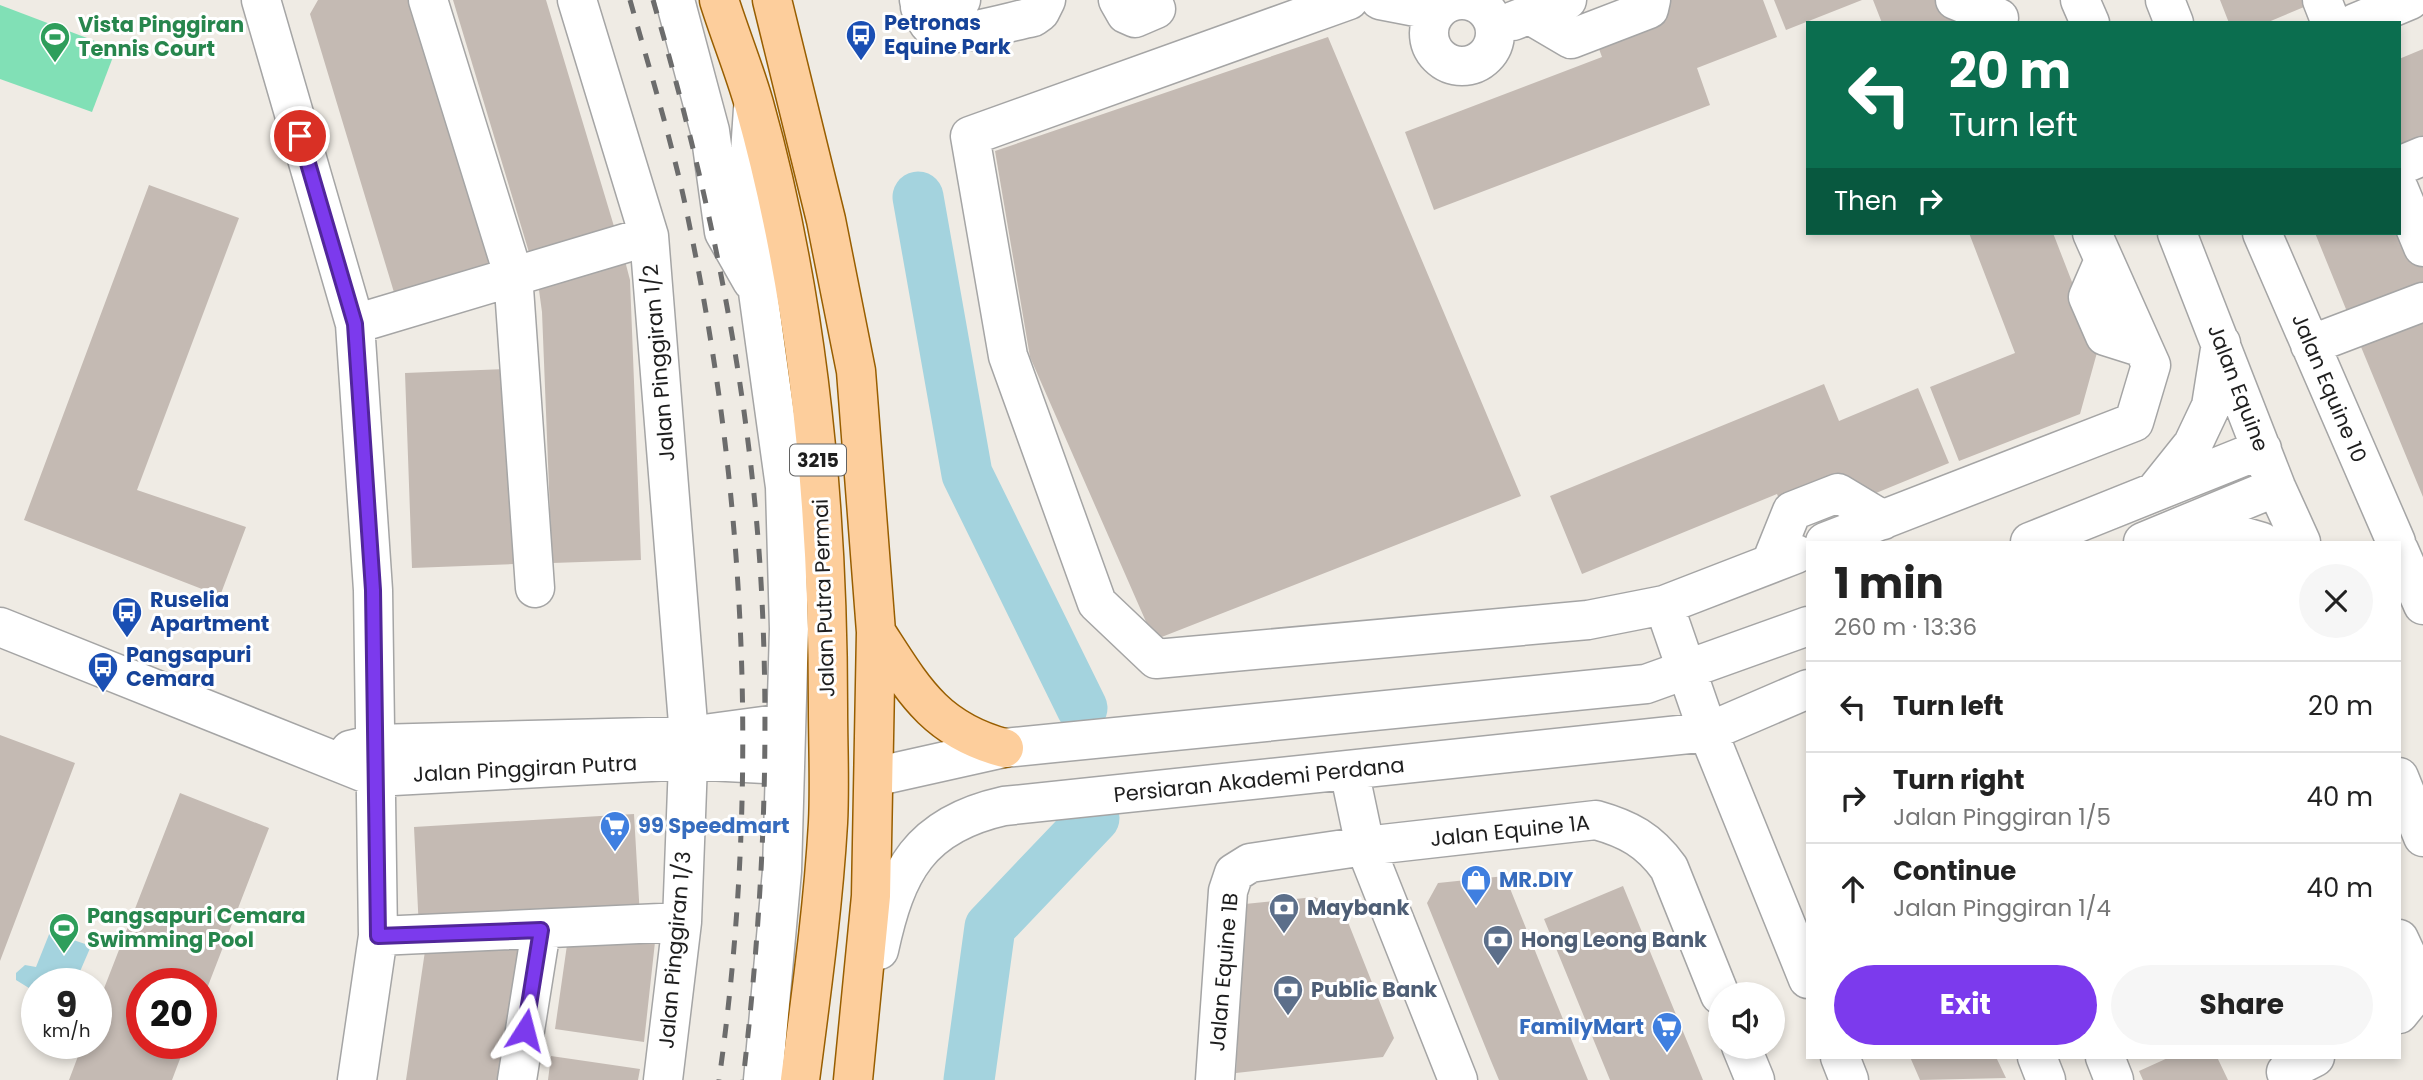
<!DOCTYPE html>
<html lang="en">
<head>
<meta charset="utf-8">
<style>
	:root { --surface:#fff; --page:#f6f6f6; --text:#222; --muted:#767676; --line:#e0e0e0; --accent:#7c3aed }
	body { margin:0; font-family:Poppins,sans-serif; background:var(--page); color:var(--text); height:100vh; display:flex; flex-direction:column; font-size:26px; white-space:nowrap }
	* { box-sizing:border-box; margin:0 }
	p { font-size:23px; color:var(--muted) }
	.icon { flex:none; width:38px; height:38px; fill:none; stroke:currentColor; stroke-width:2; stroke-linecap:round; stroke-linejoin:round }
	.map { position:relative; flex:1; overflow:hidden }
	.sheet { position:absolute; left:1806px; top:541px; width:595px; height:518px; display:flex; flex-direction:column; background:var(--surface); border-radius:0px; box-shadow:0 4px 10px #0003 }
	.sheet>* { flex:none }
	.hud { position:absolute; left:1806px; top:21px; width:595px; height:214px; border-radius:0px; box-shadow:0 4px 10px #0003; background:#0b6e4f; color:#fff; overflow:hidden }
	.buttons { position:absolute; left:1708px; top:982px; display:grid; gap:14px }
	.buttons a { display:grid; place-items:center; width:77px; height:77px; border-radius:50%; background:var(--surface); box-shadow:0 4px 10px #0003; font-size:35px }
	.speed { position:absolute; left:21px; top:968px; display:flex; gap:14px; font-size:35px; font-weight:700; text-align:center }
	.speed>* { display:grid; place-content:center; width:91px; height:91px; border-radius:50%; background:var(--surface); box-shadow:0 4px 10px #0003; line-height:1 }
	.speed small { font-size:18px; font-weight:400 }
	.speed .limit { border:10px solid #d22; background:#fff; color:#111 }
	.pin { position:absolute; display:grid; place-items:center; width:60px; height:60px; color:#fff; margin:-30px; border:4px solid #fff; border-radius:50%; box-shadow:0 2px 7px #0007 }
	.me { position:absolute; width:77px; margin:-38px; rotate:9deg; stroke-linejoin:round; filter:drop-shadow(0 0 5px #0008) }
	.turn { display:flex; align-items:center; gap:24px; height:147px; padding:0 28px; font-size:32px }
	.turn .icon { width:91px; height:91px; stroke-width:2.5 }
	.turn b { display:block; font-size:49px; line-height:60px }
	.then { display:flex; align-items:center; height:66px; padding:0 28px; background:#0003; gap:14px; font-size:26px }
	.round { display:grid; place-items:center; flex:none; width:74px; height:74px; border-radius:37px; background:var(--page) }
	.overview { display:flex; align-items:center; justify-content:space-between; height:119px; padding:0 28px }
	h1 { font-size:42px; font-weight:700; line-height:52px }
	.button { display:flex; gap:14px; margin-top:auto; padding:14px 28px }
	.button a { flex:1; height:80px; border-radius:42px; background:var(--accent); color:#fff; font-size:28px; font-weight:700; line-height:80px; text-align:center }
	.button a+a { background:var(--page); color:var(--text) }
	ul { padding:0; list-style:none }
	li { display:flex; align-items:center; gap:21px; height:91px; padding:0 28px; border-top:2px solid var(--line) }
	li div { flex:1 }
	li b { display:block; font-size:26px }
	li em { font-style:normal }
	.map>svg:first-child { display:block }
</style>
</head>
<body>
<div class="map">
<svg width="2423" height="1080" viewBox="0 0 2423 1080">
	<rect width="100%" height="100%" fill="#efebe4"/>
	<!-- pitch -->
	<path fill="#81e0b6" d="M0,5L116,49L92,112L0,79Z"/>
	<!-- water -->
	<path fill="#a4d3de" d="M50,932L91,946L75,983L37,984V993L16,980V973L25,965L36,967Z"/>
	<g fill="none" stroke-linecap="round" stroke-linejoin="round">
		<!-- river -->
		<path stroke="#a4d3de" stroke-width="51" d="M918,197L967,474L1082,708
			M969,1080L990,927L1094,818"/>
	</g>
	<!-- building -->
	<path fill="#c4bab3" d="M318,0H413L495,270L396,299L310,14Z
		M453,0H546L616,233L531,259Z
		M1647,0H1763L1777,37L1697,68L1710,105L1434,210L1405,132L1602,57L1589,22Z
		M1774,0H1862L1786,30Z
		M1873,0H1957L1966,23H1882Z
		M2220,0H2315L2316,2L2266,23H2229Z
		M1328,37L1521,496L1154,640L1030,357L995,151Z
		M2423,49V145L2405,152L2399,138V59Z
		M149,185L239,218L137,490L246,527L220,596L24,520Z
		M1969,233H2053L2098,349L2080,414L1959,461L1930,387L2015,353Z
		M2315,233H2399L2423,263V289L2350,319Z
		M624,257L630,280L641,560L552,563L542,312L538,283Z
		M2423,316V497L2359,342Z
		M506,369L514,564L412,568L405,373Z
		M1824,384L1839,421L1918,388L1949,463L1791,528L1777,494L1582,574L1550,496Z
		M0,735L75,763L0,961Z
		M180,793L269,828L201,1004V984H142V1043H186L172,1080H69L83,1043H96V1009Z
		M634,814L640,917L419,930L414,827Z
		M1505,876L1544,973L1588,1080H1499L1491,1061L1427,903L1438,883Z
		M1623,886L1703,1080H1610L1544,919Z
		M1315,897L1344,912L1394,1038L1383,1057L1236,1073L1245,904Z
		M655,942L644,1042L555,1029L567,945Z
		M528,947L509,1080H406L425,951Z
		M551,1056L640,1069L638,1080H548Z
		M1910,1057H1996L2006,1078L1920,1080Z
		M2170,1057H2217L2228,1080H2143L2139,1071Z"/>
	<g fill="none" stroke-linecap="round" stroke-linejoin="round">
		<!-- minor casing -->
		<g stroke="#a5a5a5" stroke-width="41">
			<path id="minor" d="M1429 33a33 33 0 1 1 66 0a33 33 0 1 1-66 0Z
				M261,0L355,324L373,590L378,936L357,1080
				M428,0L513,274L535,588
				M577,0L649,236L689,736L682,922L663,1080
				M675,0L710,131L724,232L752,281
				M919,0C921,12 927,27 939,32C957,38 1012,21 1033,17L1040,12L1046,0
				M1118,0L1126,14L1135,18L1156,9L1152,0
				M1349,0L970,136L1008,356L1097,603L1156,659L1588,620L1664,605L1708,732L1808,979
				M1380,0L1437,11
				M1955,0L1999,18
				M2080,0L2090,23
				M2165,0L2174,23
				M2322,0L2331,23
				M920,7L961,0
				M1530,15L1571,39L1649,9L1651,0
				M1513,21L1567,0
				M2355,23L2410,0
				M753,109L749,167L758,292L785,487L789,629L782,871L763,1080
				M2399,166L2423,156
				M2399,189L2423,247
				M2177,233L2276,487L2301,542
				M2262,233L2396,542
				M2104,260L2088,297L2105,336L2143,348
				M355,324L649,236
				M2310,345L2423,302
				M2157,489L2193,444L2211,406L2221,343
				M2182,529L2214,528L2262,542
				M1825,542L2134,422L2151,365L2092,233
				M2030,542L2262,449
				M2143,542L2276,487
				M2399,550L2423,605
				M1771,563L1792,511L1838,493L1883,520
				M1664,605L1796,554
				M0,627L375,777L688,760L785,765
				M350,750L375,744L689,736L786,723
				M1349,770L1365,846L1458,1080
				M874,777L1004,748L1646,684L1808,626
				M2399,777L2423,837
				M378,936L682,922
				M2399,939L2414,971L2415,994L2399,1014
				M879,950C896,871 919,825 1004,806L1708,732L1808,689
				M1741,1046L1755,1080
				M1840,1057L1849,1080
				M2037,1057L2046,1080
				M2105,1057L2114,1080
				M2286,1072L2315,1057
				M517,1080L541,930
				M1215,1080L1228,891L1234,873L1250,863L1365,846L1596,820C1628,829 1649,840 1669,868L1720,995"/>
		</g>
		<!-- major casing -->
		<g stroke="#985e00" stroke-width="41">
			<path id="major" d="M719,0C730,35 744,69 754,104C809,300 828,506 828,708C828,746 830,785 828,823C823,909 811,995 800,1080
				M772,0L826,220L856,371L876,632L871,896L853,1080
				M876,632C913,689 934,729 1004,748"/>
		</g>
		<!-- minor -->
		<use href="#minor" stroke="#fff" stroke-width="38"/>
		<!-- major -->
		<use href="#major" stroke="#fdce9c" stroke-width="38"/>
		<!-- rail -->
		<path stroke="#6c6c6c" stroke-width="5" stroke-dasharray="14 14" stroke-linecap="butt" d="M630,0C651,75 675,151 690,228C748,508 759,797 719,1080
			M653,0C707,184 747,373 760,565C771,737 763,909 743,1080"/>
	</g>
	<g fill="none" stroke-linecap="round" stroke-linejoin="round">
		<!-- route casing -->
		<g stroke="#51269a" stroke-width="18">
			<path id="route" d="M300,136L355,324L373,590L378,936L541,930L525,1030"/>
		</g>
		<!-- route -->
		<use href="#route" stroke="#7c3aed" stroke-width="12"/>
	</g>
	<!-- icons -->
	<defs>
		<g id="bus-pin" transform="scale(1.575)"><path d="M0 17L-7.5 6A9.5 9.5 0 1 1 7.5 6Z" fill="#1a4fb4" stroke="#fff"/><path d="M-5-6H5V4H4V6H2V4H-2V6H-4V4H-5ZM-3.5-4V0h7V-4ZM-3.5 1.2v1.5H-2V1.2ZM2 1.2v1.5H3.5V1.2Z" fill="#fff"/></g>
		<g id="stadium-pin" transform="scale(1.575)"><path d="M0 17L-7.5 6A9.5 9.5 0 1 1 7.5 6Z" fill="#2e9e5b" stroke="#fff"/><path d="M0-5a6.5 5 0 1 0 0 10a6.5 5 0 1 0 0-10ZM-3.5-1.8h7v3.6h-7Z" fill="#fff"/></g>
		<g id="supermarket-pin" transform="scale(1.575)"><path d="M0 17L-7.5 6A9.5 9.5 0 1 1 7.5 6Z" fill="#3f7fe0" stroke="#fff"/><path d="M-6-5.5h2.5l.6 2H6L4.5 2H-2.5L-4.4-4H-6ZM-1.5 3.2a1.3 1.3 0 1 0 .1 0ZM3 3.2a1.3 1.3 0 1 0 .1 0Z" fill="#fff"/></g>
		<g id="shop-pin" transform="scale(1.575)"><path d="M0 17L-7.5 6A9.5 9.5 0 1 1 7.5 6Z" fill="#3f7fe0" stroke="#fff"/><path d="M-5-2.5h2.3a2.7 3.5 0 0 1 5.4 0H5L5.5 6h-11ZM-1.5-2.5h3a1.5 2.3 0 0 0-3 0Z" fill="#fff"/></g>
		<g id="bank-pin" transform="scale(1.575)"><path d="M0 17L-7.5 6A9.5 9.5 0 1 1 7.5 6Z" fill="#5c6f8a" stroke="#fff"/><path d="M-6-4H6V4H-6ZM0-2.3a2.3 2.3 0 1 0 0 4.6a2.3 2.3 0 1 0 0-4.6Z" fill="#fff"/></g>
	</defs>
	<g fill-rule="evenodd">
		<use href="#bus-pin" x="861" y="35"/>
		<use href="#stadium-pin" x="55" y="37"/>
		<use href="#bus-pin" x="127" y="612"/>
		<use href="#bus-pin" x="103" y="667"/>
		<use href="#supermarket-pin" x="615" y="826"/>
		<use href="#shop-pin" x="1476" y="880"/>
		<use href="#bank-pin" x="1284" y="908"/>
		<use href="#stadium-pin" x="64" y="928"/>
		<use href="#bank-pin" x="1498" y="940"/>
		<use href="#bank-pin" x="1288" y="990"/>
		<use href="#supermarket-pin" x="1667" y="1027"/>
	</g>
	<g text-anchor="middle" stroke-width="6" stroke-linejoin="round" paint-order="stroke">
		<!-- shield labels -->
		<rect fill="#fff" stroke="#626262" stroke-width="2" x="790" y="444.5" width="56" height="31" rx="5"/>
		<g font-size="19" font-weight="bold" fill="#1e1e1e">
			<text x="818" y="467">3215</text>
		</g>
		<!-- transit labels -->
		<g font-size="21" font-weight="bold" fill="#164399" stroke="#fff" text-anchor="start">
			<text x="884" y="30">Petronas<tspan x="884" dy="24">Equine Park</tspan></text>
			<text x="150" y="607">Ruselia<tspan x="150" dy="24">Apartment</tspan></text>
			<text x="126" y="662">Pangsapuri<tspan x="126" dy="24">Cemara</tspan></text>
		</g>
		<!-- leisure labels -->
		<g font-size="21" font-weight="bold" fill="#27864d" stroke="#fff" text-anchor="start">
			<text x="78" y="32">Vista Pinggiran<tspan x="78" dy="24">Tennis Court</tspan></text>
			<text x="87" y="923">Pangsapuri Cemara<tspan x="87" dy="24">Swimming Pool</tspan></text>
		</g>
		<!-- street labels -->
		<g font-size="21" fill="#1e1e1e" stroke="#fff">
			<text transform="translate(659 363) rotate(-95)" y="7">Jalan Pinggiran 1/2</text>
			<text transform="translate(2238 388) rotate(69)" y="7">Jalan Equine</text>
			<text transform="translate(2329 388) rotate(67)" y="7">Jalan Equine 10</text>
			<text transform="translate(824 598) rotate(-92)" y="7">Jalan Putra Permai</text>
			<text transform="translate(525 769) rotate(-3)" y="7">Jalan Pinggiran Putra</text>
			<text transform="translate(1259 780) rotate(-6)" y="7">Persiaran Akademi Perdana</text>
			<text transform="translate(1510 831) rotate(-6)" y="7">Jalan Equine 1A</text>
			<text transform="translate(675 950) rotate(-85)" y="7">Jalan Pinggiran 1/3</text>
			<text transform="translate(1224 972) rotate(-85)" y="7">Jalan Equine 1B</text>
		</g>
		<!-- shop labels -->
		<g font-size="21" font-weight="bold" fill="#366cbe" stroke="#fff" text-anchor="start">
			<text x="638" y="833">99 Speedmart</text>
			<text x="1499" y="887">MR.DIY</text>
			<text x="1644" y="1034" text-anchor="end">FamilyMart</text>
		</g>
		<!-- service labels -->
		<g font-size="21" font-weight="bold" fill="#4e5e75" stroke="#fff" text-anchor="start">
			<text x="1307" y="915">Maybank</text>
			<text x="1521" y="947">Hong Leong Bank</text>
			<text x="1311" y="997">Public Bank</text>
		</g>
	</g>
</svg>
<div class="buttons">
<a><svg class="icon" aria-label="sound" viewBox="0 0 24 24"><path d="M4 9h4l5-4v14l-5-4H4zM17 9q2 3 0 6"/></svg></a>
</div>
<div class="speed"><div>9<small>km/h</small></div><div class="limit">20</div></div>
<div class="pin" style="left:300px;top:136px;background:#d93025"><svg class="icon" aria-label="arrive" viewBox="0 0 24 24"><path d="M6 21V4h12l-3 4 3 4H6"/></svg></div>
<svg class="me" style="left:525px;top:1030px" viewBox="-20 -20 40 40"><path d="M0-17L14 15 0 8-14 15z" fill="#7c3aed" stroke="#fff" stroke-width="4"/></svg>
<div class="hud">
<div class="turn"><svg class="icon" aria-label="left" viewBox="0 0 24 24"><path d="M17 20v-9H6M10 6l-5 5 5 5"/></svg><div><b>20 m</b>Turn left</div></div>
<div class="then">Then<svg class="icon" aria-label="right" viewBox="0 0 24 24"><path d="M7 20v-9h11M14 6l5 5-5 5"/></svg></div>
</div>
<section class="sheet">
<div class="overview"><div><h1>1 min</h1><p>260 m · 13:36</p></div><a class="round"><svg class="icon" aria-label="close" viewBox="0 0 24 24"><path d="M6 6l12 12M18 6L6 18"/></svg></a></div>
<ul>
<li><svg class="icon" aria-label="left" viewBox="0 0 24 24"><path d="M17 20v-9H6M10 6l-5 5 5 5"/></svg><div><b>Turn left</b></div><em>20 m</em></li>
<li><svg class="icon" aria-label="right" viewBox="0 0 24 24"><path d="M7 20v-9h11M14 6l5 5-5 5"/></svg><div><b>Turn right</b><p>Jalan Pinggiran 1/5</p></div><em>40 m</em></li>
<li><svg class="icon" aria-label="ahead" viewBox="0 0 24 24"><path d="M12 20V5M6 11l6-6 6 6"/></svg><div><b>Continue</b><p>Jalan Pinggiran 1/4</p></div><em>40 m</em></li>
</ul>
<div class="button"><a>Exit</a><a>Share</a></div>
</section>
</div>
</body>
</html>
